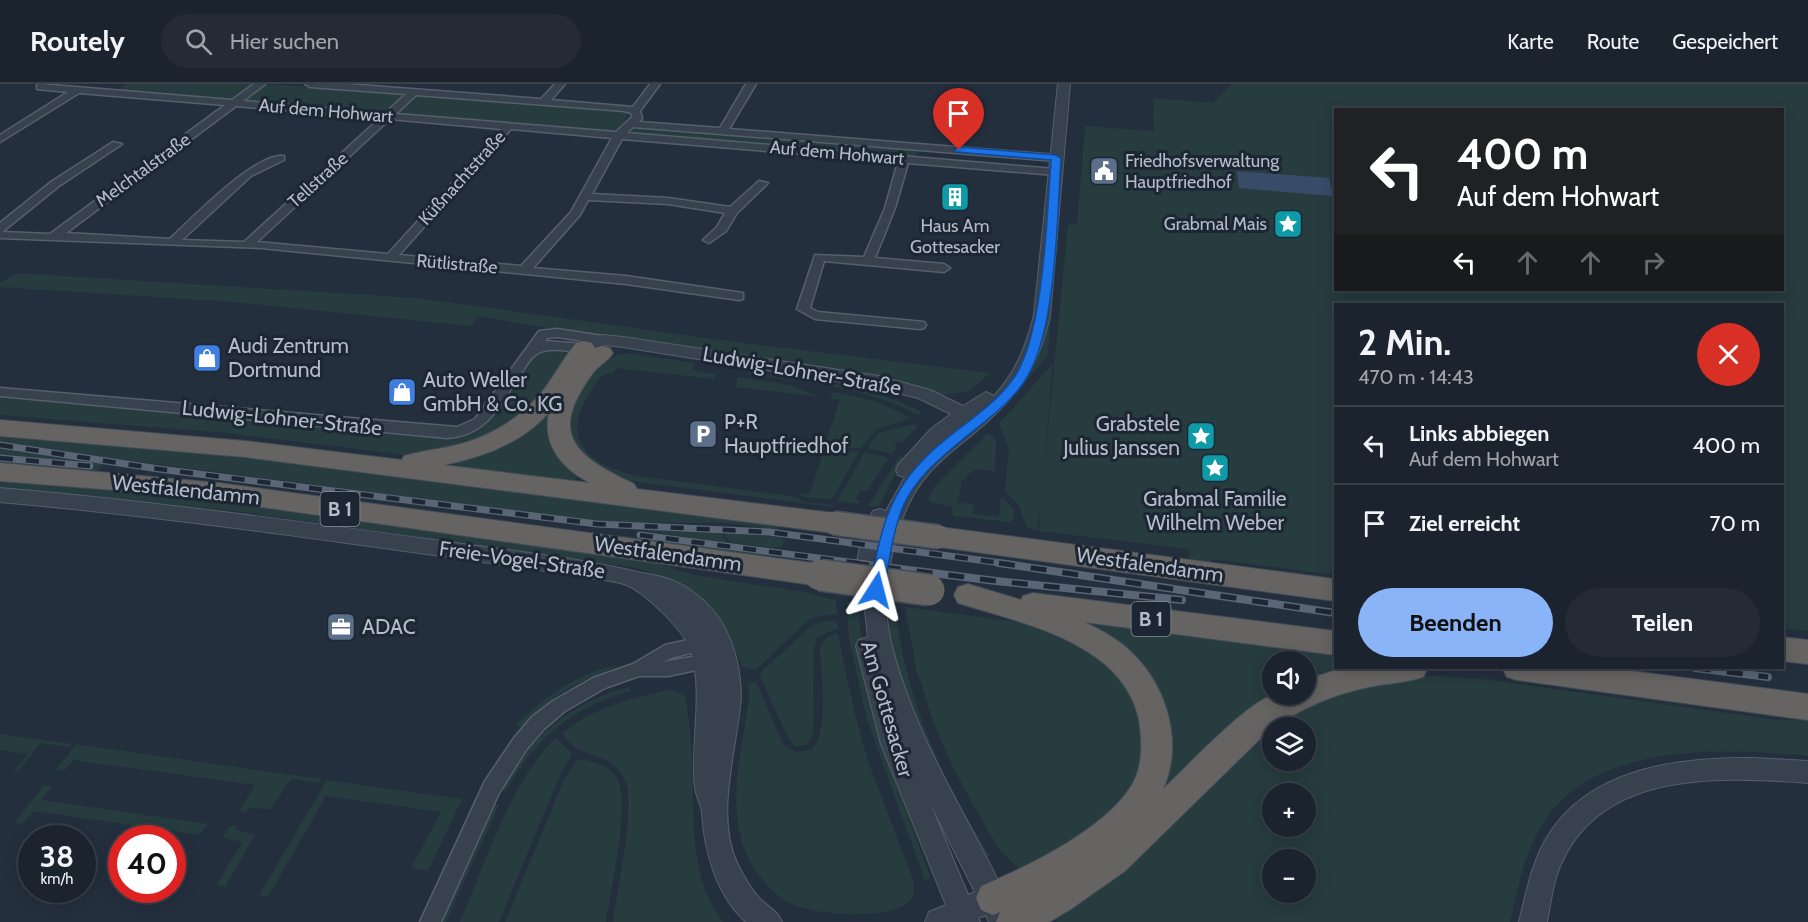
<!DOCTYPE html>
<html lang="de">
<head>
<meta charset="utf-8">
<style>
	:root { --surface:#1b232e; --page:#242b36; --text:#f1f3f6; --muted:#a0a4aa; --line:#39404a; --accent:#8ab4f8 }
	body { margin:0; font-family:Cabin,sans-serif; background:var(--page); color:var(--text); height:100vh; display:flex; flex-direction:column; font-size:22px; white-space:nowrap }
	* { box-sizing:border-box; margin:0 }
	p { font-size:20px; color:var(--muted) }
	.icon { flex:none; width:33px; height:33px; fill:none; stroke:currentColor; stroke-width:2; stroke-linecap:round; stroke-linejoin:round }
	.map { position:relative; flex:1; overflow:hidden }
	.drawer { position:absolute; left:1334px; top:219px; width:450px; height:366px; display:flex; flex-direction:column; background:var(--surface); border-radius:0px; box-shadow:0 3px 15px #0003,0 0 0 2px var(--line) }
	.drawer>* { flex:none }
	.guide { position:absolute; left:1334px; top:24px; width:450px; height:183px; border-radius:0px; box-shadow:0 3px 15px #0003,0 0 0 2px var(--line); background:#202124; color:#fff; overflow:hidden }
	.tools { position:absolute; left:1262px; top:567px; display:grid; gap:12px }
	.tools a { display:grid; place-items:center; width:54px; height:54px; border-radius:50%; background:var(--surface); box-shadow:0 3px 15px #0003,0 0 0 2px var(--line); font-size:30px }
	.speed { position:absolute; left:18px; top:741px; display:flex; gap:12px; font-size:30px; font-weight:700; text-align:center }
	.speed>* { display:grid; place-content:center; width:78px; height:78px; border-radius:50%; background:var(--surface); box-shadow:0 3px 15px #0003,0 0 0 2px var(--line); line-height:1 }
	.speed small { font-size:15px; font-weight:400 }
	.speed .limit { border:9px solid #d22; background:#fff; color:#111 }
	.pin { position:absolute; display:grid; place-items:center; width:51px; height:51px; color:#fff; margin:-62px -26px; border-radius:50% 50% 50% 0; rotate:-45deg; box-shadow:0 0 6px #0007 }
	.pin .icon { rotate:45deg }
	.me { position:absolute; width:66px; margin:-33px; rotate:9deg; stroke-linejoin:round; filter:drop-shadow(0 0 4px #0008) }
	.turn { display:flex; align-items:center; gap:21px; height:126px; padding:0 24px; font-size:27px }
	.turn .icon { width:78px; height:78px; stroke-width:2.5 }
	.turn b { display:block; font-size:42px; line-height:51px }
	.lanes { display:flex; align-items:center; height:57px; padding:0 24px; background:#0003; justify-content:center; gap:30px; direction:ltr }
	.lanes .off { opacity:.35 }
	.round { display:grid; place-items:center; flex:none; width:63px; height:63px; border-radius:32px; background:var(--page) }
	.head { display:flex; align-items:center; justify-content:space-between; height:102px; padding:0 24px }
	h1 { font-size:36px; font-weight:700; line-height:45px }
	.cta { display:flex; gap:12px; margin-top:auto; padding:12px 24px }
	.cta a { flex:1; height:69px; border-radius:36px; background:var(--accent); color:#111; font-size:24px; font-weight:700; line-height:69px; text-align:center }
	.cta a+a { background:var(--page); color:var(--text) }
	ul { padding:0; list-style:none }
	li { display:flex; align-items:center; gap:18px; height:78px; padding:0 24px; border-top:2px solid var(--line) }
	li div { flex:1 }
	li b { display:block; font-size:22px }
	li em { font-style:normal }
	header { display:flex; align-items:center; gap:36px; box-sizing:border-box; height:84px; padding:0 30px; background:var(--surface); border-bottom:2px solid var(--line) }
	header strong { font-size:28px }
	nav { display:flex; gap:33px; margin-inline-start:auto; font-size:21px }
	.search { width:420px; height:54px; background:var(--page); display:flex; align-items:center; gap:15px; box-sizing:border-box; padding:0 21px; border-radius:33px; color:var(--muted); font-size:22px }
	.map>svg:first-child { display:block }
</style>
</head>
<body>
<header>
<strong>Routely</strong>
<div class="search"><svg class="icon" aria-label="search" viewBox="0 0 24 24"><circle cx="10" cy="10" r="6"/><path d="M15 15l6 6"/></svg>Hier suchen</div>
<nav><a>Karte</a><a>Route</a><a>Gespeichert</a></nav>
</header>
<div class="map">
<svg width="1808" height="838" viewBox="0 0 1808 838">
	<rect width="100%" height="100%" fill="#242f3e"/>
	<!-- green -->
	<path fill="#263c3f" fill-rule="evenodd" d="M126,0H258L234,16L118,7Z
		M263,0L402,9L405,12L389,28L383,30L244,18L242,16Z
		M1232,0H1808V547L1782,545V220H1335V491L1211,475V479L1189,476V465L1039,447L1040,422L1037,446L1027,444L1018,420L1005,408L1009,364L999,340L1053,279L1043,397L1068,141L1077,140L1085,42L1154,47L1153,14L1213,19ZM1335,26H1782V206H1335Z
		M417,11L623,26L629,29L620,44L608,48L397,30L396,28Z
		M639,43L918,65L915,74L633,50L632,46Z
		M1059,142L1048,271C1032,290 1016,310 999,328L996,327C1018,305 1036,283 1045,253Z
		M16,189L417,214L728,257L990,289L968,308L946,310L941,314L479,232L470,242L234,218L0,203V199Z
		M552,265L565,269L567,274L542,315L487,357L407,371L226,349L0,331V312L441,355C459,354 471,352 485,341L531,276L543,267Z
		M622,270H635L695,279L692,286L716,290L714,295L617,284L613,289L603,291C596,297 592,306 587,314C559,361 596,383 639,392L791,412L805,418L833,421V423L622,396L575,371L567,329C583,303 591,278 622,270Z
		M752,288C809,297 869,300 921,328L918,331C865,302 803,299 744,289Z
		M738,293L789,301L820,313L736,303Z
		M833,308L875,317L911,334L877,345L861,364H824L840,316L831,315Z
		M561,311L579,392L574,396L456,382L459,374Z
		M913,340L918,342L902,358L898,357L894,362L897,363L892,370L867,364L879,349Z
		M987,350H991L996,357L995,388L977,385L967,391L966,395H962L958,418L974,421L973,430L999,433L1001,412L1014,425V435L1010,438L953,432L952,423L928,417L935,402Z
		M0,351L170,364L779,442L777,446L727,439L599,438L110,374L96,389L0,381Z
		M860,367L831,416L805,413L798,410L810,409L823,368Z
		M865,368L889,374L867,407L861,406L856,415L861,417L859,420L837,417Z
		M900,372L903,374L879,423L868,422Z
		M0,396L128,406L643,475L695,491L815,510V512L836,516L837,530L815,533L807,537L756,586L742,582C721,522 696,503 636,484L235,427L0,403Z
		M638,446L723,447V453L728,459Z
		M726,449L779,453L785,456L783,462L774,464L730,458L725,452Z
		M617,451L769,471V473L616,453Z
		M846,517L858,519L860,545L873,608L879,655L931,794L925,796L867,636L849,554Z
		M883,522L895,524C906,613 941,697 990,772L985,774L938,690L895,583Z
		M905,523L1033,540L1092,561L1144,621L1146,683L1121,724L1026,791L1001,768L973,721L953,683L935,643L916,584Z
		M836,536L838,544L817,553L814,564L813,652L807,661L795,662L787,652L759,590L811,542L817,539Z
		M1092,540L1335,570V584H1364L1305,602V578H1272V610L1286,611L1111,757L1165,666L1092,549Z
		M838,550L855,631L868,677L911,790C913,797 915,805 913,812C902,838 810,833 784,816C765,803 749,781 742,758C728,712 743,660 749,613L748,599L756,598L783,660L796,668L811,666C830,650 821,590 820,565C823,555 828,551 838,550Z
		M620,581L589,594L556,612L520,644L516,641C544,614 580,586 620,581Z
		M1419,591L1482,595L1777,636H1808V672C1729,665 1616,658 1557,721C1528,752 1519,798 1510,838H1057L1051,830L1255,649L1304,617ZM1272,644H1305V676H1272ZM1272,710H1305V742H1272ZM1272,776H1305V808H1272Z
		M630,603L631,607C575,621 533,656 506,707H501C529,654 572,617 630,603Z
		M671,605L683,610L686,614C688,632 691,651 692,669C695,726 686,790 723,838H613C618,801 633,736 627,701C625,694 620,687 615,682C598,667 577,673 562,649C595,623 630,615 671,605Z
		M0,650L72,660L69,663L41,659L19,686L12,689L28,670L0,666Z
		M556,654L572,670L558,696L499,838H460C484,782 512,694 556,654Z
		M76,660L321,695L318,699L291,695L271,725L248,724L246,728L239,727L255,701L73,676L64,687L56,686Z
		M580,675C594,678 608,681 616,693C632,716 610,808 606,838H505L563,698L575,678Z
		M327,696L462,715L428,787L411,784L441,728L326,712L268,813L259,811Z
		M44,701L52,702L42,716L208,740L200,751L33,727L23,740L14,739Z
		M495,721H499L446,838H441Z
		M230,742H237L235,746L255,751L225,803L216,801L243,758L222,754Z"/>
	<!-- water -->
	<path fill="#394c67" d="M1237,87L1329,94L1333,112L1239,104Z"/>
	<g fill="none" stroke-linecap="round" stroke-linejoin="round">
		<!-- minor casing -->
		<g stroke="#565f6c" stroke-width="3">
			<path id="minor" d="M40,0L232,16L254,0H265L243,17L385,29L406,10L310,3L305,0H346L541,15L555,0H565L551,16L633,23L650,0H660L640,27L642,34L639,38L720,44L746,0H756L729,45L1056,71L1061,74L1056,77L633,43L627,49L1055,85L1060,88L1055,91L908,79L895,124L875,174L944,180L950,184L944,188L824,177L810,224L818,228L924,238L926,241L924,244L920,245L815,235L797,225L815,171L864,173L885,124L898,78L622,55L592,110L668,114L730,123L759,97L768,99L737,129L726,147L709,159L703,156L717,143L725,129L668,120L588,116L580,131L533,184L626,192L743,209V215L739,216L626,200L261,164L0,154V139L51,98L113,58L122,60L59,102L2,148L50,150L225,21L79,9L0,58V51L68,8L37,5V1ZM416,11L624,27L631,29L632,33L616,48L396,30ZM236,22L380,34L244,158L182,156L251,92L284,76V72C256,68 191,135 170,155L66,149ZM390,35L501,45L388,170L257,158ZM511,45L612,54L571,128L521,182L399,171Z
				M557,245L603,252L609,256L603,260L557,253L547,254L545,257L584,260L590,264C580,275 552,257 534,272C529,276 524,285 520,291C499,322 488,351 447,354L0,312V304L457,343L475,335L539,247Z
				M706,552L712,554L714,559L712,564L674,573L663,578L714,569L720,571L723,576L720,581L668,592H639L605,604L565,627L544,645L526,666L499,709L441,838H420L485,697L514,654L532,633L553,617L593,594L633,580L665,561Z"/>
		</g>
		<!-- tertiary casing -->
		<g stroke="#565f6c" stroke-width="2">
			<path id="tertiary" d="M1058,0H1070L1050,231C1038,286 1016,314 973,350C958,362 942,374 929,389C911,409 902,433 895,458C890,478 885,500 886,521C887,554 898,586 910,618C939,695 986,763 1017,838H989L986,831L978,834L980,838H925L929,828L946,821L881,660L856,562L859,556L868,553L864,517L856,515L852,509C857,481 859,452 873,427L880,425L886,427L905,393L898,391L896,386L898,381L931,345L951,330L918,314L879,304L623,263L605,261L584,269L578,268L576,264L578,260L603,251L623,253L879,292L930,306L963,322L986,308L994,312C1016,288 1026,263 1034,231ZM930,719L975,808L968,811Z
				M0,404C163,418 324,441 485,463C536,470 587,476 637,488C654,491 669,493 684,502C726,527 740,568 741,613C737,666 714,732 738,781C744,793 751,805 760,815C769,824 777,826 782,838H746C716,811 704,766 702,728C701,720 696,712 695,704C690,659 704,611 691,567C685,547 647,511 629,502C618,497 602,496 589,494C549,487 509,482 469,476C313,454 157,432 0,418Z
				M1753,674L1808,677V699C1725,693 1606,685 1563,776C1553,795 1551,818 1547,838H1519C1526,810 1531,781 1546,755C1587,684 1679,673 1753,674Z"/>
		</g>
		<!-- trunk casing -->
		<g stroke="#434c59" stroke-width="2">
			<path id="trunk" d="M584,257L592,259L595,264L602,262L610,264L613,269C608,277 599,281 593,289C547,351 575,372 634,400L637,405L834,429L843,432L847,439L843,446L834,449L245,373L0,352V336L245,357L402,376L404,372C424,366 444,365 464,359C494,350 521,333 541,309C554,293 563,275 576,259ZM549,328C542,362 562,384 590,399L444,381C483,373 523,359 549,328Z
				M0,379L219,399L820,480L830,483L834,491L830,499L820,502L219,417L140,408L0,397Z
				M939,443L1335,495V517L939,463L930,460L926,453L930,446Z
				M968,500L1021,516L1023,512L1033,509L1335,547V571L1084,538C1101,546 1118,555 1131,568C1167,602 1184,659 1163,705C1187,683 1245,620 1273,611C1282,608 1295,610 1305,610V596L1343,584H1428L1423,593C1406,599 1387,599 1369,603C1329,611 1297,626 1265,650L1125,787L1071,825L1049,838H996L1000,828L993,831L981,826L976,814L981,802C1027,783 1113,742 1135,695C1143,677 1142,654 1139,636C1134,611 1118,589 1097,574C1056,544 1005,534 958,519L954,511L958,503Z
				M1782,553L1808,556V580L1782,577Z
				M1502,584H1608L1808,610V636L1517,596L1507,593Z"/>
		</g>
		<!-- minor -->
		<use href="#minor" fill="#38414e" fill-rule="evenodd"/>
		<!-- tertiary -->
		<use href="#tertiary" fill="#38414e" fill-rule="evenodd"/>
		<!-- trunk -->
		<use href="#trunk" fill="#656462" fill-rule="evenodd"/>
		<!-- rail-far1 casing -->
		<g stroke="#5a6575" stroke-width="7">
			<path id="rail-far1" d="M0,361L159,385L597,440L769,448L1009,480
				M0,374L90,382
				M640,451L865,480"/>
		</g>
		<!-- rail casing -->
		<g stroke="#5a6575" stroke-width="8">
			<path id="rail" d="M853,479L996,497L1182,516
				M999,479L1335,529
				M1695,584L1768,593"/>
		</g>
		<!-- rail-far1 -->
		<use href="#rail-far1" stroke="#1d2633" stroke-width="4.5" stroke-dasharray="13" stroke-linecap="butt"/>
		<!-- rail -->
		<use href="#rail" stroke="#1d2633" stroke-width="5" stroke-dasharray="16" stroke-linecap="butt"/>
		<!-- trunk-bridge-far1 casing -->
		<g stroke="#434c59" stroke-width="26" stroke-linecap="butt">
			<path id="trunk-bridge-far1" d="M834,439L939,453"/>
		</g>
		<!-- trunk-bridge casing -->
		<g stroke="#434c59" stroke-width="34" stroke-linecap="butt">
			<path id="trunk-bridge" d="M820,491L929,506"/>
		</g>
		<!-- trunk-bridge-far1 -->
		<use href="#trunk-bridge-far1" stroke="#656462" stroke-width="23"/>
		<!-- trunk-bridge -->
		<use href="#trunk-bridge" stroke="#656462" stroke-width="31"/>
	</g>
	<!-- route -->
	<path fill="#1a73e8" stroke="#114b97" stroke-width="1.5" d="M959,63L1056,71L1061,74C1057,133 1057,250 1024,298C1011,318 987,336 968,351C943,372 914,394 902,425C892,451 889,479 884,506L882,510H871L869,506C881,451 885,412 928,371C955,344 991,326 1013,295C1044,253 1047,130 1051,76L956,68L954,66Z"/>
	<!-- icons -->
	<defs>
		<g id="civic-square" transform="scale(1.5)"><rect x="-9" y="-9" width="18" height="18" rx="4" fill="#5c6f8a" stroke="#1d2633"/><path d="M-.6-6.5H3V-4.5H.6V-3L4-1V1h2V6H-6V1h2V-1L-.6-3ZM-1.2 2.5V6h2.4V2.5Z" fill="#fff"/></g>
		<g id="building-square" transform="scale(1.5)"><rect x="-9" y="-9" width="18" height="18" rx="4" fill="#0f9aa8" stroke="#1d2633"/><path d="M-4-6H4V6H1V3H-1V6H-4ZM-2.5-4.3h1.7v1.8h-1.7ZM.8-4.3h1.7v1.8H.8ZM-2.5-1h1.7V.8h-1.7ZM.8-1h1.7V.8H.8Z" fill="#fff"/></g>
		<g id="sight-square" transform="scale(1.5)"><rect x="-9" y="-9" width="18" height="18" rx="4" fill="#0f9aa8" stroke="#1d2633"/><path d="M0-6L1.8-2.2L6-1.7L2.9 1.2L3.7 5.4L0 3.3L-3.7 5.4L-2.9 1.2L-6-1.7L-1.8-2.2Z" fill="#fff"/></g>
		<g id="shop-square" transform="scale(1.5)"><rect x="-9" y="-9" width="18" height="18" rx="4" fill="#3f7fe0" stroke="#1d2633"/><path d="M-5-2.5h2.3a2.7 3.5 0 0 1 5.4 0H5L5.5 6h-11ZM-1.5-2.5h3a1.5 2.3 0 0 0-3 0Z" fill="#fff"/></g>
		<g id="parking-square" transform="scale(1.5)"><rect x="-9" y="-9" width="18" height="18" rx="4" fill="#5c6f8a" stroke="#1d2633"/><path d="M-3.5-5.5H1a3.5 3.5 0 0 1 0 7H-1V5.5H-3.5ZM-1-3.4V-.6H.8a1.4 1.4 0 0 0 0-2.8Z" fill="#fff"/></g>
		<g id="office-square" transform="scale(1.5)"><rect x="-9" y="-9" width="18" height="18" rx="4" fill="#5c6f8a" stroke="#1d2633"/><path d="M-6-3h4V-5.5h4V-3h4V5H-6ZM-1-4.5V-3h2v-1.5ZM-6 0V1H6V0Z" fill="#fff"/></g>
	</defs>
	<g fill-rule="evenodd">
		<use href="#civic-square" x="1104" y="87"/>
		<use href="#building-square" x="955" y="113"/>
		<use href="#sight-square" x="1288" y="140"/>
		<use href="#shop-square" x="207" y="274"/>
		<use href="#shop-square" x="402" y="308"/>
		<use href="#parking-square" x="703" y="350"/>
		<use href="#sight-square" x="1201" y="352"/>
		<use href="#sight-square" x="1215" y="384"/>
		<use href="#office-square" x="341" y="543"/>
	</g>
	<g text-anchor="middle" stroke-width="6" stroke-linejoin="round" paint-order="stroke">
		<!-- far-street labels -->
		<g font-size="18" fill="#b4bcc9" stroke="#1d2633">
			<text transform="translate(326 27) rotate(5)" y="6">Auf dem Hohwart</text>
			<text transform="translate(837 69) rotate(5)" y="6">Auf dem Hohwart</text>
			<text transform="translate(143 86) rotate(-36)" y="6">Melchtalstraße</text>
			<text transform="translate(462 94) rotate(-48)" y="6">Küßnachtstraße</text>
			<text transform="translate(318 96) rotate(-42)" y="6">Tellstraße</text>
			<text transform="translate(457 180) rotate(5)" y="6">Rütlistraße</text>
		</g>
		<!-- far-poi labels -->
		<g font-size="18" fill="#b4bcc9" stroke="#1d2633" text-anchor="start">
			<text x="1125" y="83">Friedhofsverwaltung<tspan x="1125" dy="21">Hauptfriedhof</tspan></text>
			<text x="1267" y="146" text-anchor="end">Grabmal Mais</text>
			<text x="955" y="148" text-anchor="middle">Haus Am<tspan x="955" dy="21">Gottesacker</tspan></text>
		</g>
		<!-- shield labels -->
		<g fill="#1d2633" stroke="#878f9c" stroke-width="1.5">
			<rect x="320.5" y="408" width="39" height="34" rx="4.5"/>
			<rect x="1131.5" y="518" width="39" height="34" rx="4.5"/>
		</g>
		<g font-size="20" font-weight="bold" fill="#b4bcc9">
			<text x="340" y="432">B 1</text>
			<text x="1151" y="542">B 1</text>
		</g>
		<!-- poi labels -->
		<g font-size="21" fill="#b4bcc9" stroke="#1d2633" text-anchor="start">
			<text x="228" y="269">Audi Zentrum<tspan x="228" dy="24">Dortmund</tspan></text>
			<text x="423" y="303">Auto Weller<tspan x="423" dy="24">GmbH &amp; Co. KG</tspan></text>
			<text x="724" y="345">P+R<tspan x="724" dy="24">Hauptfriedhof</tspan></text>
			<text x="1180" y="347" text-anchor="end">Grabstele<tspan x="1180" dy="24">Julius Janssen</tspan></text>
			<text x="1215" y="422" text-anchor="middle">Grabmal Familie<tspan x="1215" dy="24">Wilhelm Weber</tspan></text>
			<text x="362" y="550">ADAC</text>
		</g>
		<!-- street labels -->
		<g font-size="21" fill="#b4bcc9" stroke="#1d2633">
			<text transform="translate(802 287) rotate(10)" y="7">Ludwig-Lohner-Straße</text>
			<text transform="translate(282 334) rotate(6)" y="7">Ludwig-Lohner-Straße</text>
			<text transform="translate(186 406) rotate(6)" y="7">Westfalendamm</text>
			<text transform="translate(668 470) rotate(8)" y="7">Westfalendamm</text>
			<text transform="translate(522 476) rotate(8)" y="7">Freie-Vogel-Straße</text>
			<text transform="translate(1150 481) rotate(8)" y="7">Westfalendamm</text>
			<text transform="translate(887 625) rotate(74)" y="7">Am Gottesacker</text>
		</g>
	</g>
</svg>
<div class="tools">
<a><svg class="icon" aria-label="sound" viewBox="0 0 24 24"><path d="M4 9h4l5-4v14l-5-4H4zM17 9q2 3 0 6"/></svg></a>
<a><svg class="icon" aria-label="layers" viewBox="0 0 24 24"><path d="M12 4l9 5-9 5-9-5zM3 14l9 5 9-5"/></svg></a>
<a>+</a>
<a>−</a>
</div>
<div class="speed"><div>38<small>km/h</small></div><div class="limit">40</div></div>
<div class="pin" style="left:959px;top:66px;background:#d93025"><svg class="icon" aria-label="arrive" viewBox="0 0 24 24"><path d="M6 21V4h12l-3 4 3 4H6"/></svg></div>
<svg class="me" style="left:876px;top:506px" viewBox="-20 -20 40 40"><path d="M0-17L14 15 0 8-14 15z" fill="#1a73e8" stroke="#fff" stroke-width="4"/></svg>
<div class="guide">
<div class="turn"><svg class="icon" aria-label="left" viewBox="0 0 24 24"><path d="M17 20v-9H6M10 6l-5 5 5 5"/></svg><div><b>400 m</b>Auf dem Hohwart</div></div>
<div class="lanes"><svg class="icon" aria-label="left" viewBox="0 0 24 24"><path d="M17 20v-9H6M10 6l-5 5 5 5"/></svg><svg class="icon off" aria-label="ahead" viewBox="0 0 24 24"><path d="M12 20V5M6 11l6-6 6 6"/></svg><svg class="icon off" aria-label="ahead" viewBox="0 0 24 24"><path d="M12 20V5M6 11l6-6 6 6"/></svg><svg class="icon off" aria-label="right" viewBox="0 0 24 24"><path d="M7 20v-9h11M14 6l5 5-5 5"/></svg></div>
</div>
<section class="drawer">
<div class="head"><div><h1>2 Min.</h1><p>470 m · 14:43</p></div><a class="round" style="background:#d93025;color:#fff"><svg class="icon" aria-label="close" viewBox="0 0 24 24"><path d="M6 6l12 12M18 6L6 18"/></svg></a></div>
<ul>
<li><svg class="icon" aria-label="left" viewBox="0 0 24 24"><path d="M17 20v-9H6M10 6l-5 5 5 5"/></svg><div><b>Links abbiegen</b><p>Auf dem Hohwart</p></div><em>400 m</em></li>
<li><svg class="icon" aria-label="arrive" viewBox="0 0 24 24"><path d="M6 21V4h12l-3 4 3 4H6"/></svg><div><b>Ziel erreicht</b></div><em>70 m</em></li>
</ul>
<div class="cta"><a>Beenden</a><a>Teilen</a></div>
</section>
</div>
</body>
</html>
